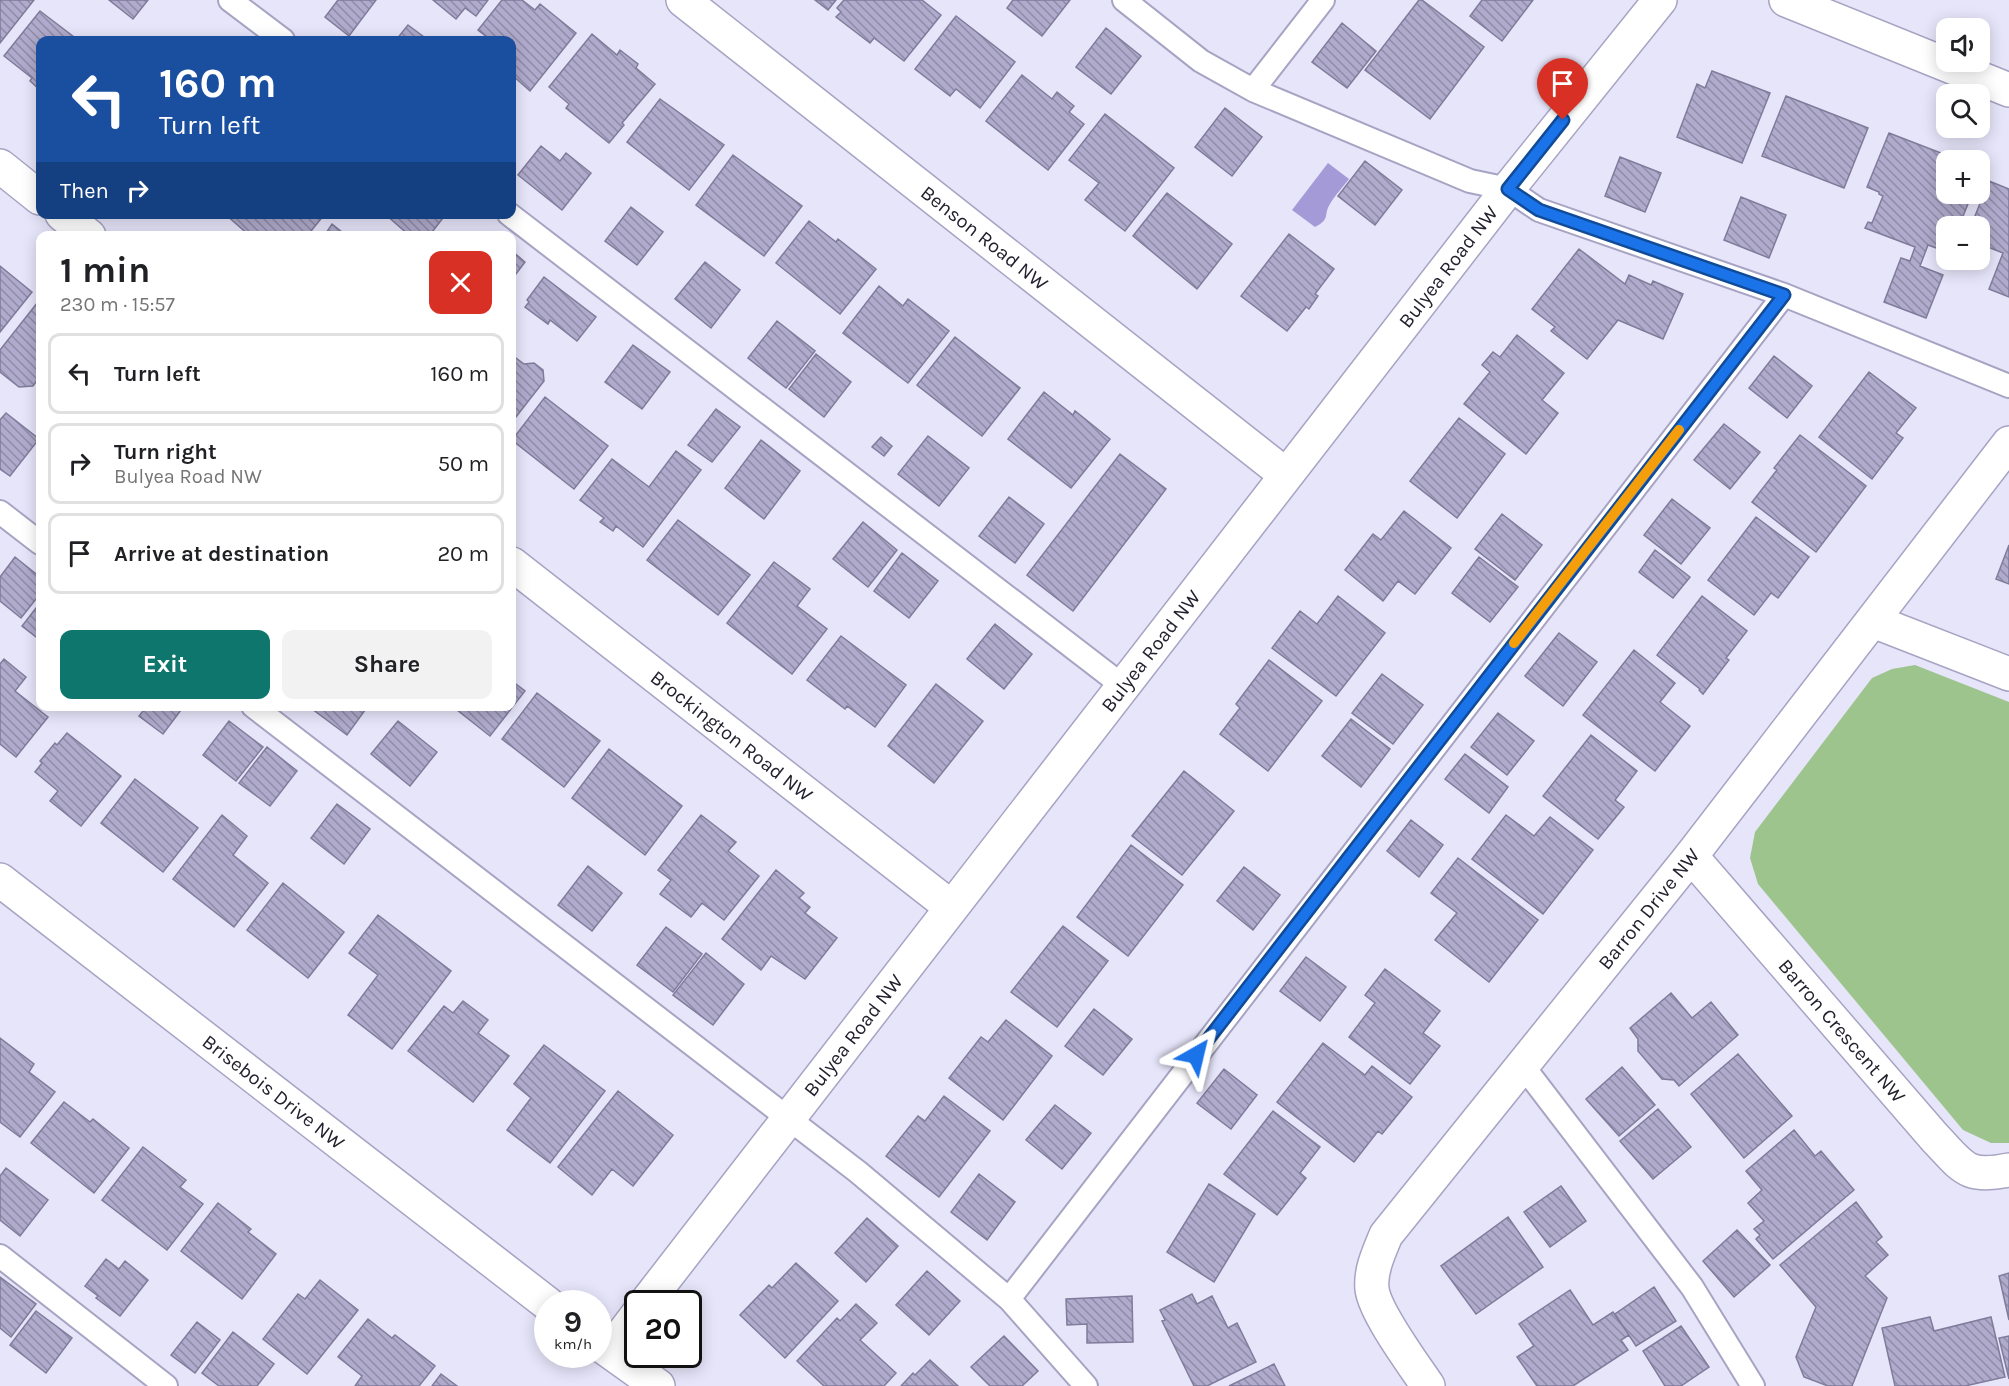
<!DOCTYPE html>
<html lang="en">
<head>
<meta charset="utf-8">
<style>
	:root { --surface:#fff; --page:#f2f2f2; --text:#202124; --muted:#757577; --line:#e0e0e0; --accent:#0f766e }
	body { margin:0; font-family:Karla,sans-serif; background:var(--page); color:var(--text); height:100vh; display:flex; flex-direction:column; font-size:22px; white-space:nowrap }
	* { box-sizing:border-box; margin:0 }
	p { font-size:20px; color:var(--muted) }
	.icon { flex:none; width:33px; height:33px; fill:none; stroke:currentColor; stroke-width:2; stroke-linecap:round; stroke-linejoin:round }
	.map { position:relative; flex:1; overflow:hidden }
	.panel { position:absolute; left:36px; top:231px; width:480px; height:480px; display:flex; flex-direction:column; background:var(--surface); border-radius:12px; box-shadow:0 3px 15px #0003 }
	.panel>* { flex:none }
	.guide { position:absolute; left:36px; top:36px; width:480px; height:183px; border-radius:12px; box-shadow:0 3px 15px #0003; background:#1a4fa0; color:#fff; overflow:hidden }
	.fabs { position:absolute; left:1936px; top:18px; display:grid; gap:12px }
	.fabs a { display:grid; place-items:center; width:54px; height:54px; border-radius:12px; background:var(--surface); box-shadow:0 3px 15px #0003; font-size:30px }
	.speed { position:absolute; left:534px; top:1290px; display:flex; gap:12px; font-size:30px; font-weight:700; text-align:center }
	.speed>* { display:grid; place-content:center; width:78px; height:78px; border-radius:50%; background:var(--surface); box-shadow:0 3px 15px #0003; line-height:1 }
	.speed small { font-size:15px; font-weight:400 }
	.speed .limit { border:3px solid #111; border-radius:9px; background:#fff; color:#111 }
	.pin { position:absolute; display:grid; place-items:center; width:51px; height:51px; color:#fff; margin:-62px -26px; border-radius:50% 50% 50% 0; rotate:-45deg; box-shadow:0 0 6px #0007 }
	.pin .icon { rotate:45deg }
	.me { position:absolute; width:66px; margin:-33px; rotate:37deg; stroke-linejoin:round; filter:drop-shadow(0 0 4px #0008) }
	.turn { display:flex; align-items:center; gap:21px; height:126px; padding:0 24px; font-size:27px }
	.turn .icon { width:78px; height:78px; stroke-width:2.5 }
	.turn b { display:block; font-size:42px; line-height:51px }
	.then { display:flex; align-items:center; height:57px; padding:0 24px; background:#0003; gap:12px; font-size:22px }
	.round { display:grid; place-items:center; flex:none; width:63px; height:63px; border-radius:12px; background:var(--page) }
	.summary { display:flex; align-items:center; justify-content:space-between; height:102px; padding:0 24px }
	h1 { font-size:36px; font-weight:700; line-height:45px }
	.action { display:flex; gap:12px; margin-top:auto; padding:12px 24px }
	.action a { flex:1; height:69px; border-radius:12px; background:var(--accent); color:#fff; font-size:24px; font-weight:700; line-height:69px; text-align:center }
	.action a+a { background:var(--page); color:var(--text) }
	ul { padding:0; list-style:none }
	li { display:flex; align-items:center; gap:18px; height:81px; margin:0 12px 9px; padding:0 12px; border:3px solid var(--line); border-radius:12px }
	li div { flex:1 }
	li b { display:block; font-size:22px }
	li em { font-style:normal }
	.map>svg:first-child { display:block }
</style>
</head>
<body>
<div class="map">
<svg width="2009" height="1386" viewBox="0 0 2009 1386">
	<defs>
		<pattern id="building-back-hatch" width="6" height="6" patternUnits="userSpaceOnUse" patternTransform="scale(1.5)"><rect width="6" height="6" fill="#b0abcc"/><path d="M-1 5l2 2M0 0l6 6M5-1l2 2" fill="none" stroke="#8f8ba6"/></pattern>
	</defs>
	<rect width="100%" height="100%" fill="#e7e5fa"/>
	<!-- park -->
	<path fill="#9ec48e" d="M1915,665L2009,702V1143H1991L1963,1130L1758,884L1750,858L1755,832L1872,678L1892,669Z"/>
	<!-- water -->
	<path fill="#a39ad7" d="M1328,163L1349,179C1343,187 1335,195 1330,204C1323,215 1331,219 1315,227L1292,210Z"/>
	<!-- building -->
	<path fill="url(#building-back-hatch)" stroke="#7f7b9a" stroke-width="1.5" d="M0,0H34L0,43Z
		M109,0H148L133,19Z
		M338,0H376L349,36L325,17Z
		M433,0H488L476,16L465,8L456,19Z
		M502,0H522L535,10L540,4L576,33L530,91L512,75V65L516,60L512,56V40H491L478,30Z
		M815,0H836L828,10Z
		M844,0H922L941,15L904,61L874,38L870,43L836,17L841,12L837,8Z
		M1013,0H1070L1042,36L1007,8Z
		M1419,0H1422L1484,47L1430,119L1365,70Z
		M1482,0H1533L1502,41L1470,16Z
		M40,11L78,40H40V90L30,81L32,78L4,56Z
		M956,16L1015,62L980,108L956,89L950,96L915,69Z
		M1342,23L1376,51L1347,88L1312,62Z
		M408,25L428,40H396Z
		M1106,28L1141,56L1111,94L1076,67Z
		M592,34L617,55L620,50L638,64L636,68L655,84L622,123L624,125L609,143L566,108L569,104L549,87Z
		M1712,71L1770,93L1742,163L1677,137L1697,84L1705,88Z
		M1022,75L1052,99L1057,92L1074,106L1069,112L1084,124L1048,170L986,121Z
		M1786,96L1868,128L1844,188L1762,156Z
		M660,99L724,145L689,190L627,142Z
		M1225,108L1262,137L1232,176L1195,147Z
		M1105,114L1174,168L1125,231L1085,200L1099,183L1069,160Z
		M1889,133L1959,160H1947V194H1972L1959,226H1947V252L1928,245L1920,266L1943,275L1926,318L1884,302L1901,258L1910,261L1915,247L1865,228L1868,222L1872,223L1883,196L1879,194V192L1867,187Z
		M541,146L560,161L566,153L591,173L562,210L518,175Z
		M733,155L802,206L764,256L696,205Z
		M1620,157L1661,173L1645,212L1605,196Z
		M1365,161L1402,190L1375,225L1338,196Z
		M1989,181L2009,189V297L1989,289L2003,253L1980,244V226H1971Z
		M1167,193L1232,244L1197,289L1133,236Z
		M1741,197L1786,215L1769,258L1724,240Z
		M631,207L663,232L637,265L605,241Z
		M225,214H323L324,215L307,236H250Z
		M385,214H446L429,236H410Z
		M809,221L836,242L838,239L876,269L840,314L776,263Z
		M332,224L347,236H324Z
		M1289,234L1334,269L1315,294L1318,296L1309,309L1306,307L1287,331L1241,296Z
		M1579,249L1625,284L1629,275L1651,285L1653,281L1683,294L1663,339L1618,320L1587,359L1551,331L1555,327L1532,309Z
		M512,251L525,262L512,279Z
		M705,262L740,290L711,328L675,299Z
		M0,266L32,292L0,332Z
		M544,277L596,317L577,341L550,320L548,324L525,307L529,302L527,300Z
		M879,286L903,306L908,299L949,331L908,383L843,333Z
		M38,302L40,304V376L33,386L19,387L0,372V350Z
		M777,321L815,351L786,388L748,358Z
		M1517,335L1564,373L1542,400L1558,413L1526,454L1464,404L1490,372L1482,365L1493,352L1500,357Z
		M955,337L1020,388L982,436L917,385Z
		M633,345L670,372L642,409L605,382Z
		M816,354L851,382L824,417L789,389Z
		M512,355L524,364L534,363L543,370L544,381L512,422Z
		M1774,356L1812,386L1787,418L1749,388Z
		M1869,372L1916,408L1896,433L1903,438L1872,479L1819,437Z
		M1044,392L1073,415L1075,411L1110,439L1071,488L1008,439Z
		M545,397L608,446L574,489L512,440Z
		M716,409L740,427L712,462L688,445Z
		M6,413L39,439L10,476L0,469V420Z
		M1459,418L1505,454L1457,518L1410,481Z
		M1724,424L1760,452L1730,489L1694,460Z
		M1800,435L1866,486L1816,552L1752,502L1777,470L1774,468Z
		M928,436L969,468L939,506L898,474Z
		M881,437L892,446L884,456L872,447Z
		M761,440L800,471L764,519L725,488Z
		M676,451L701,470L643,547L616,526L613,531L600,522L604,518L580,500L612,459L649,487Z
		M1120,454L1166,489L1073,611L1027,575Z
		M1009,497L1044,524L1015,563L979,536Z
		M1672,499L1710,528L1681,564L1644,535Z
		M1404,511L1451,548L1415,594L1398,581L1383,601L1345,570L1373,534L1381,540Z
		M1502,514L1542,545L1515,580L1475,549Z
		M1756,517L1809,557L1778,598L1771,593L1754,615L1708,580Z
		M678,520L750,575L718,615L647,560Z
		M863,522L897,550L868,587L833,559Z
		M2009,545V584L1996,579Z
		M1655,550L1690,577L1673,598L1639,572Z
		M902,553L938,581L909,618L874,591Z
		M15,557L40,577V594L21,618L0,601V577Z
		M1479,557L1518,587L1490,622L1452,593Z
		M774,562L810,589L797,606L827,629L792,674L727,623Z
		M1338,596L1385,633L1336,696L1272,648L1300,611L1317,624Z
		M1702,596L1747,631L1726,658L1729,660L1703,694L1699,690L1700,689L1657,655Z
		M40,603V640L22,626Z
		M995,624L1032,654L1004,689L967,659Z
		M1559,633L1597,662L1563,706L1525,676Z
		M841,636L906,685L875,727L847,706L845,709L807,680Z
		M1634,650L1675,683L1660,702L1690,726L1655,771L1583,715Z
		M4,659L26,677L15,691L48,717L16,757L0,744V664Z
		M1269,660L1322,701L1268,771L1220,734L1240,708L1236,704Z
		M1382,674L1423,705L1393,744L1352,713Z
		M512,681L525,691L490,736L452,706H512Z
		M936,684L983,721L934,783L888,746Z
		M537,693L600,741L564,787L502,739Z
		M147,706H184L163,734L139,716Z
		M308,706H368L347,735Z
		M1498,713L1534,741L1507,775L1471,747Z
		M1351,719L1390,749L1361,787L1322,756Z
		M229,721L263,747L236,781L203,755Z
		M398,721L437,752L410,786L371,754Z
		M67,733L121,776L81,826L50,801L58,791L35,772L42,763L40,761L55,743L57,745Z
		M1591,735L1637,771L1615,800L1624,807L1598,839L1543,796Z
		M267,747L297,771L270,806L239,783Z
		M609,749L682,806L645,855L572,798Z
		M1465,754L1508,787L1489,813L1445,779Z
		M1184,771L1234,811L1182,875L1132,836Z
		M135,779L198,828L163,872L101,823Z
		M337,804L370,829L344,864L311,838Z
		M222,815L247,836L233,855L268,883L234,927L173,879Z
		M701,815L736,842L728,851L759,876L724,920L702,903L691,917L660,894L671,880L658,870Z
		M1506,815L1534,836L1550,817L1593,850L1543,914L1472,859Z
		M1411,820L1443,845L1419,877L1387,851Z
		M1131,845L1183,885L1128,956L1077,917Z
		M1458,858L1538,920L1489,982L1435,940L1457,913L1431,893Z
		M588,866L622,893L592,931L558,905Z
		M1244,867L1280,895L1253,930L1217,901Z
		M776,870L804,893L799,898L810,907L805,913L837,938L805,979L771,956L761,970L722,939Z
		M283,883L344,932L308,978L247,930Z
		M378,915L451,971L392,1049L348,1015L378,975L349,953Z
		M1063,926L1108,961L1057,1027L1011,992Z
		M666,927L702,954L673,992L637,965Z
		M706,953L744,984L713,1025L673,995Z
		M1306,957L1346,987L1320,1021L1280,991Z
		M1385,969L1440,1011L1423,1033L1440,1046L1410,1084L1349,1037L1375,1003L1365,995Z
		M1671,993L1692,1018L1711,1002L1738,1035L1679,1086L1674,1080L1662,1079L1638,1051V1039L1630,1028Z
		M463,1001L488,1020L478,1033L509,1056L473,1102L408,1051L444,1006L453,1013Z
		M1094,1009L1132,1039L1103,1075L1065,1046Z
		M1006,1020L1052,1056L1003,1120L949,1078L981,1037L988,1042Z
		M0,1038L34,1064L29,1072L55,1092L20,1137L0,1122Z
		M1323,1043L1365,1075L1372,1066L1412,1097L1382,1134L1378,1131L1354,1162L1277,1102Z
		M544,1045L605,1091L550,1163L507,1130L531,1098L514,1084Z
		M1738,1054L1792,1116L1744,1158L1691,1094Z
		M1622,1067L1655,1105L1619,1136L1586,1099Z
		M1224,1069L1257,1095L1231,1129L1197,1103Z
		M618,1091L673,1135L633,1186L612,1169L592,1195L558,1167Z
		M944,1096L990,1131L939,1197L886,1156L918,1116L925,1121Z
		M64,1102L90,1122L93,1119L129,1148L94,1193L31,1143Z
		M1055,1105L1091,1133L1062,1169L1026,1140Z
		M1658,1109L1691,1147L1653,1179L1620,1141Z
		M1273,1111L1320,1147L1300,1173L1306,1178L1277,1215L1224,1174Z
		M1794,1130L1815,1156L1821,1151L1854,1190L1773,1259L1756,1239L1760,1235L1754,1229L1764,1221L1748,1203L1762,1190L1746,1171Z
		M143,1147L186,1180L180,1187L203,1204L167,1250L102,1200Z
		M6,1168L48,1200L20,1236L0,1220V1176Z
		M979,1174L1015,1202L987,1240L951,1212Z
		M1209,1184L1255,1214L1214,1282L1167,1252Z
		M1561,1186L1586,1221L1550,1247L1524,1212Z
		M1856,1202L1882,1237L1876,1242L1888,1255L1865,1276L1887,1298L1852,1386H1828L1804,1377L1796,1357L1816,1307L1780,1265Z
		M218,1203L251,1229L248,1232L276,1254L242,1299L181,1251Z
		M1508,1217L1543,1267L1476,1314L1441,1266Z
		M867,1218L898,1246L866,1282L835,1253Z
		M1737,1230L1770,1265L1734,1297L1703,1261Z
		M106,1259L119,1269L125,1261L148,1280L120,1316L96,1298L98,1296L85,1286Z
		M796,1263L838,1301L785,1358L740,1315L769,1285L772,1288Z
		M927,1271L960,1301L929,1335L896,1305Z
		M2009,1273V1320L1999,1276Z
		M0,1277L36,1304L11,1337L0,1328Z
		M320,1280L358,1310L307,1374L263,1339L298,1294L305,1299Z
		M1654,1287L1676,1321L1636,1346L1615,1314Z
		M1570,1290L1593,1325L1613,1312L1629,1335L1621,1340L1628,1350L1573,1386H1537L1517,1357L1534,1346L1519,1324Z
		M1192,1294L1197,1304L1212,1296L1228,1328L1237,1323L1256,1362L1207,1386H1194L1162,1321L1165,1320L1160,1310Z
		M1132,1296L1133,1342L1087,1343V1324L1067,1325L1066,1299Z
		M856,1304L877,1323L860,1340L896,1373L884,1386H824L797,1361L837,1318L840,1321Z
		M36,1311L72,1338L46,1373L10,1345Z
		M1930,1317L1934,1331L1991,1317L2005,1377L1965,1386H1895L1882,1328Z
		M368,1319L392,1338L395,1335L435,1366L419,1386H355L362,1376L338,1357Z
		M197,1322L220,1340L195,1373L171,1355Z
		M1681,1326L1709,1367L1681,1386H1665L1643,1351Z
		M233,1332L274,1364L257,1386H219L202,1373Z
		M1004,1336L1038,1371L1022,1386H990L971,1367Z
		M2009,1336V1379L1999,1338Z
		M930,1360L958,1386H901L913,1373L915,1375Z
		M1274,1364L1285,1386H1229Z
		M441,1374L457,1386H432Z"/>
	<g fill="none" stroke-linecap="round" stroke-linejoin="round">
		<!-- service casing -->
		<g stroke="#a7a3c3" stroke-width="26">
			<path id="service" d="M230,0L283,40
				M1124,0L1201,61L1253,90L1470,181L1508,189L1539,210L1784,295L2009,386
				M1253,90L1323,0
				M509,214L1123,686
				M0,512L40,543
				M253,706L858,1172L1009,1299L1086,1386
				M1523,1066L1692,1287L1753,1386
				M0,1256L166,1386
				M1009,1299L1784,295"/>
		</g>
		<!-- minor casing -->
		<g stroke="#a7a3c3" stroke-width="36">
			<g id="minor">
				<path id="s1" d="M683,0L1286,475"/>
				<path d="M1786,0L2009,90"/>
				<path d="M0,166L40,198"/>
				<path d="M62,214L89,236"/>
				<path id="s2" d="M512,564L951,907"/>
				<path d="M1873,621L2009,674"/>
				<path id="s3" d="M1691,856L1935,1138C1963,1167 1966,1179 2009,1170"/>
				<path id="s4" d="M1428,1386C1414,1365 1375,1313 1372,1289C1370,1271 1379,1252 1386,1235L1691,856L2009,443"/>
			</g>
		</g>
		<!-- tertiary casing -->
		<g stroke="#a7a3c3" stroke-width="36">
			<g id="tertiary">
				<path id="s5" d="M0,880L548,1304"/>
				<path id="s6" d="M645,1304L1508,189L1660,0"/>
				<path d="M598,1343L658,1386"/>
				<path d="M610,1351L638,1314"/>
			</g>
		</g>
		<!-- service -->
		<use href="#service" stroke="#fff" stroke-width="22"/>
		<!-- minor -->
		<use href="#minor" stroke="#fff" stroke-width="33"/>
		<!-- tertiary -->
		<use href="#tertiary" stroke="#fff" stroke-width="33"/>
	</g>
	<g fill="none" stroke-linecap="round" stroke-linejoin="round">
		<!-- route casing -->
		<g stroke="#114b97" stroke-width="15">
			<path id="route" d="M1196,1055L1784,295L1539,210L1508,189L1563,120"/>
		</g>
		<!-- route -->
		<use href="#route" stroke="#1a73e8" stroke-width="10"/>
		<!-- slow -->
		<path stroke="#f59e0b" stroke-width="10" d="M1514,643L1679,430"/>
	</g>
	<g text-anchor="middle" stroke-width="4.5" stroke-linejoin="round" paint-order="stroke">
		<!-- street labels -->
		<g font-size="20" fill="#23212e" stroke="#f5f4fb">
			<text dy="7" stroke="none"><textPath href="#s1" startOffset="384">Benson Road NW</textPath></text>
			<text dy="7" stroke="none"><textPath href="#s6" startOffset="1312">Bulyea Road NW</textPath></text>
			<text dy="7" stroke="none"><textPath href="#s6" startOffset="826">Bulyea Road NW</textPath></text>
			<text dy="7" stroke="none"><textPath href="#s2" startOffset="279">Brockington Road NW</textPath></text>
			<text dy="7" stroke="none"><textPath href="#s4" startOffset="588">Barron Drive NW</textPath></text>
			<text dy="7" stroke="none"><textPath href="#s3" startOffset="231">Barron Crescent NW</textPath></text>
			<text dy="7" stroke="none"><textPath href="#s6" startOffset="340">Bulyea Road NW</textPath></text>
			<text dy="7" stroke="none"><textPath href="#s5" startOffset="346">Brisebois Drive NW</textPath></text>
		</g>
	</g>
</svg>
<div class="fabs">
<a><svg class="icon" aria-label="sound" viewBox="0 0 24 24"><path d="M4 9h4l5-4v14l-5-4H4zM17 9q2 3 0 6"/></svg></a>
<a><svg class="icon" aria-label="search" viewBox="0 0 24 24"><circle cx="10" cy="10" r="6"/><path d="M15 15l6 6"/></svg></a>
<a>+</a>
<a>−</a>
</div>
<div class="speed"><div>9<small>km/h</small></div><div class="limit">20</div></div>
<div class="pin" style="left:1563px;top:120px;background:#d93025"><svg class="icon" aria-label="arrive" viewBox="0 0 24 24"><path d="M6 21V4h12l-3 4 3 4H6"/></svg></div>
<svg class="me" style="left:1196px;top:1055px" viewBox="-20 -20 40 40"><path d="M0-17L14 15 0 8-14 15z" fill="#1a73e8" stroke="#fff" stroke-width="4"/></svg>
<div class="guide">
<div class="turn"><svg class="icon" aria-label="left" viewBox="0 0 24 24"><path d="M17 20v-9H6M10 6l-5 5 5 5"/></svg><div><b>160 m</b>Turn left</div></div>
<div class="then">Then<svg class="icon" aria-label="right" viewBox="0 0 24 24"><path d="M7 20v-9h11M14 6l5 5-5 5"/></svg></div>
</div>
<section class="panel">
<div class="summary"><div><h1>1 min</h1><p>230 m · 15:57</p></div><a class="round" style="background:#d93025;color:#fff"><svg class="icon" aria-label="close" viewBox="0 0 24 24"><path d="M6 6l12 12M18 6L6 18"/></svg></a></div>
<ul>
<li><svg class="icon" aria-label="left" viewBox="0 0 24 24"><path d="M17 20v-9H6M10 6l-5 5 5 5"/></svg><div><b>Turn left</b></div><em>160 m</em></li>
<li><svg class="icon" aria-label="right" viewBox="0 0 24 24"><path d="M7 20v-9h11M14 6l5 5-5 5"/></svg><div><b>Turn right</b><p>Bulyea Road NW</p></div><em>50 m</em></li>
<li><svg class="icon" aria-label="arrive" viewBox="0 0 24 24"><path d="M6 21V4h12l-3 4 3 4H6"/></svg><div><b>Arrive at destination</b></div><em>20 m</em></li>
</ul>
<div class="action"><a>Exit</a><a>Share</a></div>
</section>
</div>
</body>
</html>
